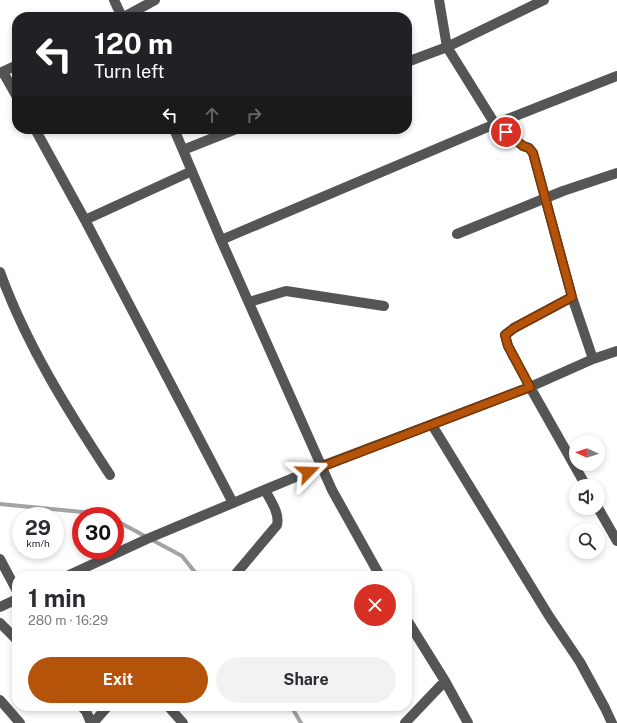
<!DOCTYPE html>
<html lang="en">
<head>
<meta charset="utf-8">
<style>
	:root { --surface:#fff; --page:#f2f2f3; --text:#2b2b33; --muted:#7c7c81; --accent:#b45309 }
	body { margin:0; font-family:"Public Sans",sans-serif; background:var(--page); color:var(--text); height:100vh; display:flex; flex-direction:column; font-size:15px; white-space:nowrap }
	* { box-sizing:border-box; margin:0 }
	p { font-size:13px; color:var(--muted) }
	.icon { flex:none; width:22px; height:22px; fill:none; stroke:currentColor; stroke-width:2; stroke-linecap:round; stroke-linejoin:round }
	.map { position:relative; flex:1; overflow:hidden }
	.side { position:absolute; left:12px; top:571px; width:400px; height:140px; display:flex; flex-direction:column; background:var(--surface); border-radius:16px; box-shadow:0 2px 6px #0003 }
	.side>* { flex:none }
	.banner { position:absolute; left:12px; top:12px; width:400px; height:122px; border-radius:16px; box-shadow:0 2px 6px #0003; background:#202124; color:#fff; overflow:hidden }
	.needle { width:26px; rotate:273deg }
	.fabs { position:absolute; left:569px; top:435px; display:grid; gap:8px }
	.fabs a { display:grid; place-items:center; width:36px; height:36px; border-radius:50%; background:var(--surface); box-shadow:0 2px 6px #0003; font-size:20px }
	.speed { position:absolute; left:12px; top:507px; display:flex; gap:8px; font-size:20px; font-weight:700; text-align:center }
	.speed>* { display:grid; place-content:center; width:52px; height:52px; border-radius:50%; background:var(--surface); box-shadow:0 2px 6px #0003; line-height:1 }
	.speed small { font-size:10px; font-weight:400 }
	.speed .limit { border:6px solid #d22; background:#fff; color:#111 }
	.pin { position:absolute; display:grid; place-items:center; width:34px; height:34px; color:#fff; margin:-17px; border:2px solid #fff; border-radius:50%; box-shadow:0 1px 4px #0007 }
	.me { position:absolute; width:44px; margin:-22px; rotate:68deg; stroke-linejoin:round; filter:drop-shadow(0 0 3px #0008) }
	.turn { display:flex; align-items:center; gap:14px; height:84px; padding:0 16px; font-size:18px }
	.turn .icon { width:52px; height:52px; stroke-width:2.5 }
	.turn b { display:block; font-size:28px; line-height:34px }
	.lanes { display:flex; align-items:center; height:38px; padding:0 16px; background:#0003; justify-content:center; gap:20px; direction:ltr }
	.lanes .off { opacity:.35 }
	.round { display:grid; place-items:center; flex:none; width:42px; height:42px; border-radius:21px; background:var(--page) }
	.overview { display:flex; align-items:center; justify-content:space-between; height:68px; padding:0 16px }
	h1 { font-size:24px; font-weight:700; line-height:30px }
	.primary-button { display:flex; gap:8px; margin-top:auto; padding:8px 16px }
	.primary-button a { flex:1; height:46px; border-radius:24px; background:var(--accent); color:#fff; font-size:16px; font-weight:700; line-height:46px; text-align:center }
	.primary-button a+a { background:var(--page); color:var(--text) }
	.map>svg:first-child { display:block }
</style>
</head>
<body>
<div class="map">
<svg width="617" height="723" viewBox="0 0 617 723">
	<rect width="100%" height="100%" fill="#fff"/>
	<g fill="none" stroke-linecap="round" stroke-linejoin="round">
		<!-- stream -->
		<path stroke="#a3a3a3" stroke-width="4" d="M0,504L103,514L107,516
			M115,520L182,556L198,576
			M291,706L301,723"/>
		<!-- minor -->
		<path stroke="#555" stroke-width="10" d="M114,0L122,17
			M439,0L447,47L495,124L523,146L529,148L533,153L572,297L593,359
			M124,17L155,0
			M407,62L447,47L544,0
			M3,72L17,97
			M0,73L17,65
			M35,129L85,220L233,503
			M174,129L221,240L332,490L380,576
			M183,150L236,129
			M85,220L192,171
			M457,234L563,191L617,173
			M221,240L495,124L617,76
			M0,272C26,344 68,411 110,475
			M572,297L514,328L505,335L508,346L530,387L586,486
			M249,302L286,291L384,306
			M432,425L549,616L580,662L605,708L612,723
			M598,508L617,541
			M0,559L17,591
			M67,576L147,539L233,503L322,466L530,387L593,359L617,351
			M234,576L277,525C280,513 270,500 265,490
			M0,607L17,599
			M407,620L445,681L468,723
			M0,623L17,640
			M0,700L20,723
			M81,706L86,711L91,723
			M168,706L183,723
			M93,723L108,706
			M405,723L445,681"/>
	</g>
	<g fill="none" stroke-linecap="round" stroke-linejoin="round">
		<!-- route casing -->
		<g stroke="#753606" stroke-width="10">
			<path id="route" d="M308,472L530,387L508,346L505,335L514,328L572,297L533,153L529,148L523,146L506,132"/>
		</g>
		<!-- route -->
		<use href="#route" stroke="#b45309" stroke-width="7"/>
	</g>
</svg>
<div class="fabs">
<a><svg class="needle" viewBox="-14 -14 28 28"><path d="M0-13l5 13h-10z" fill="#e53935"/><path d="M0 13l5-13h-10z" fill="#7c7c81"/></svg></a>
<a><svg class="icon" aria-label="sound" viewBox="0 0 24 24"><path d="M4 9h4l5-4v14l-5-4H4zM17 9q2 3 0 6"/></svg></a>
<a><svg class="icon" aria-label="search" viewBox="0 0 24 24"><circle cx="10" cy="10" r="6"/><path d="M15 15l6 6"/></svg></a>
</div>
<div class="speed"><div>29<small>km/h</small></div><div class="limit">30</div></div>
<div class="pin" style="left:506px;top:132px;background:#d93025"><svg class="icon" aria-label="arrive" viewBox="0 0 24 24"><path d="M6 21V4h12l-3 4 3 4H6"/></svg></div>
<svg class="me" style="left:308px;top:472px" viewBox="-20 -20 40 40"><path d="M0-17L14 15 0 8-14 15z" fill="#b45309" stroke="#fff" stroke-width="4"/></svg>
<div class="banner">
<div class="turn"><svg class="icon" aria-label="left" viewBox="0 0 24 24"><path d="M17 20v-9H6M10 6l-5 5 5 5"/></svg><div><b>120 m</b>Turn left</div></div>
<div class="lanes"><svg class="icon" aria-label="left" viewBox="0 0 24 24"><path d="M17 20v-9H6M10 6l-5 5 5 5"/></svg><svg class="icon off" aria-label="ahead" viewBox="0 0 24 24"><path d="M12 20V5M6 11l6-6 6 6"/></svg><svg class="icon off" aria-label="right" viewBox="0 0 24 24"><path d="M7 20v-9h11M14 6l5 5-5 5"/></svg></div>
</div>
<section class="side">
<div class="overview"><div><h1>1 min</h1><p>280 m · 16:29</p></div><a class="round" style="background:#d93025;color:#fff"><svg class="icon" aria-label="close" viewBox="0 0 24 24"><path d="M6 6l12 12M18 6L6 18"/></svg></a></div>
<div class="primary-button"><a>Exit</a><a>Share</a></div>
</section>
</div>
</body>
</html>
